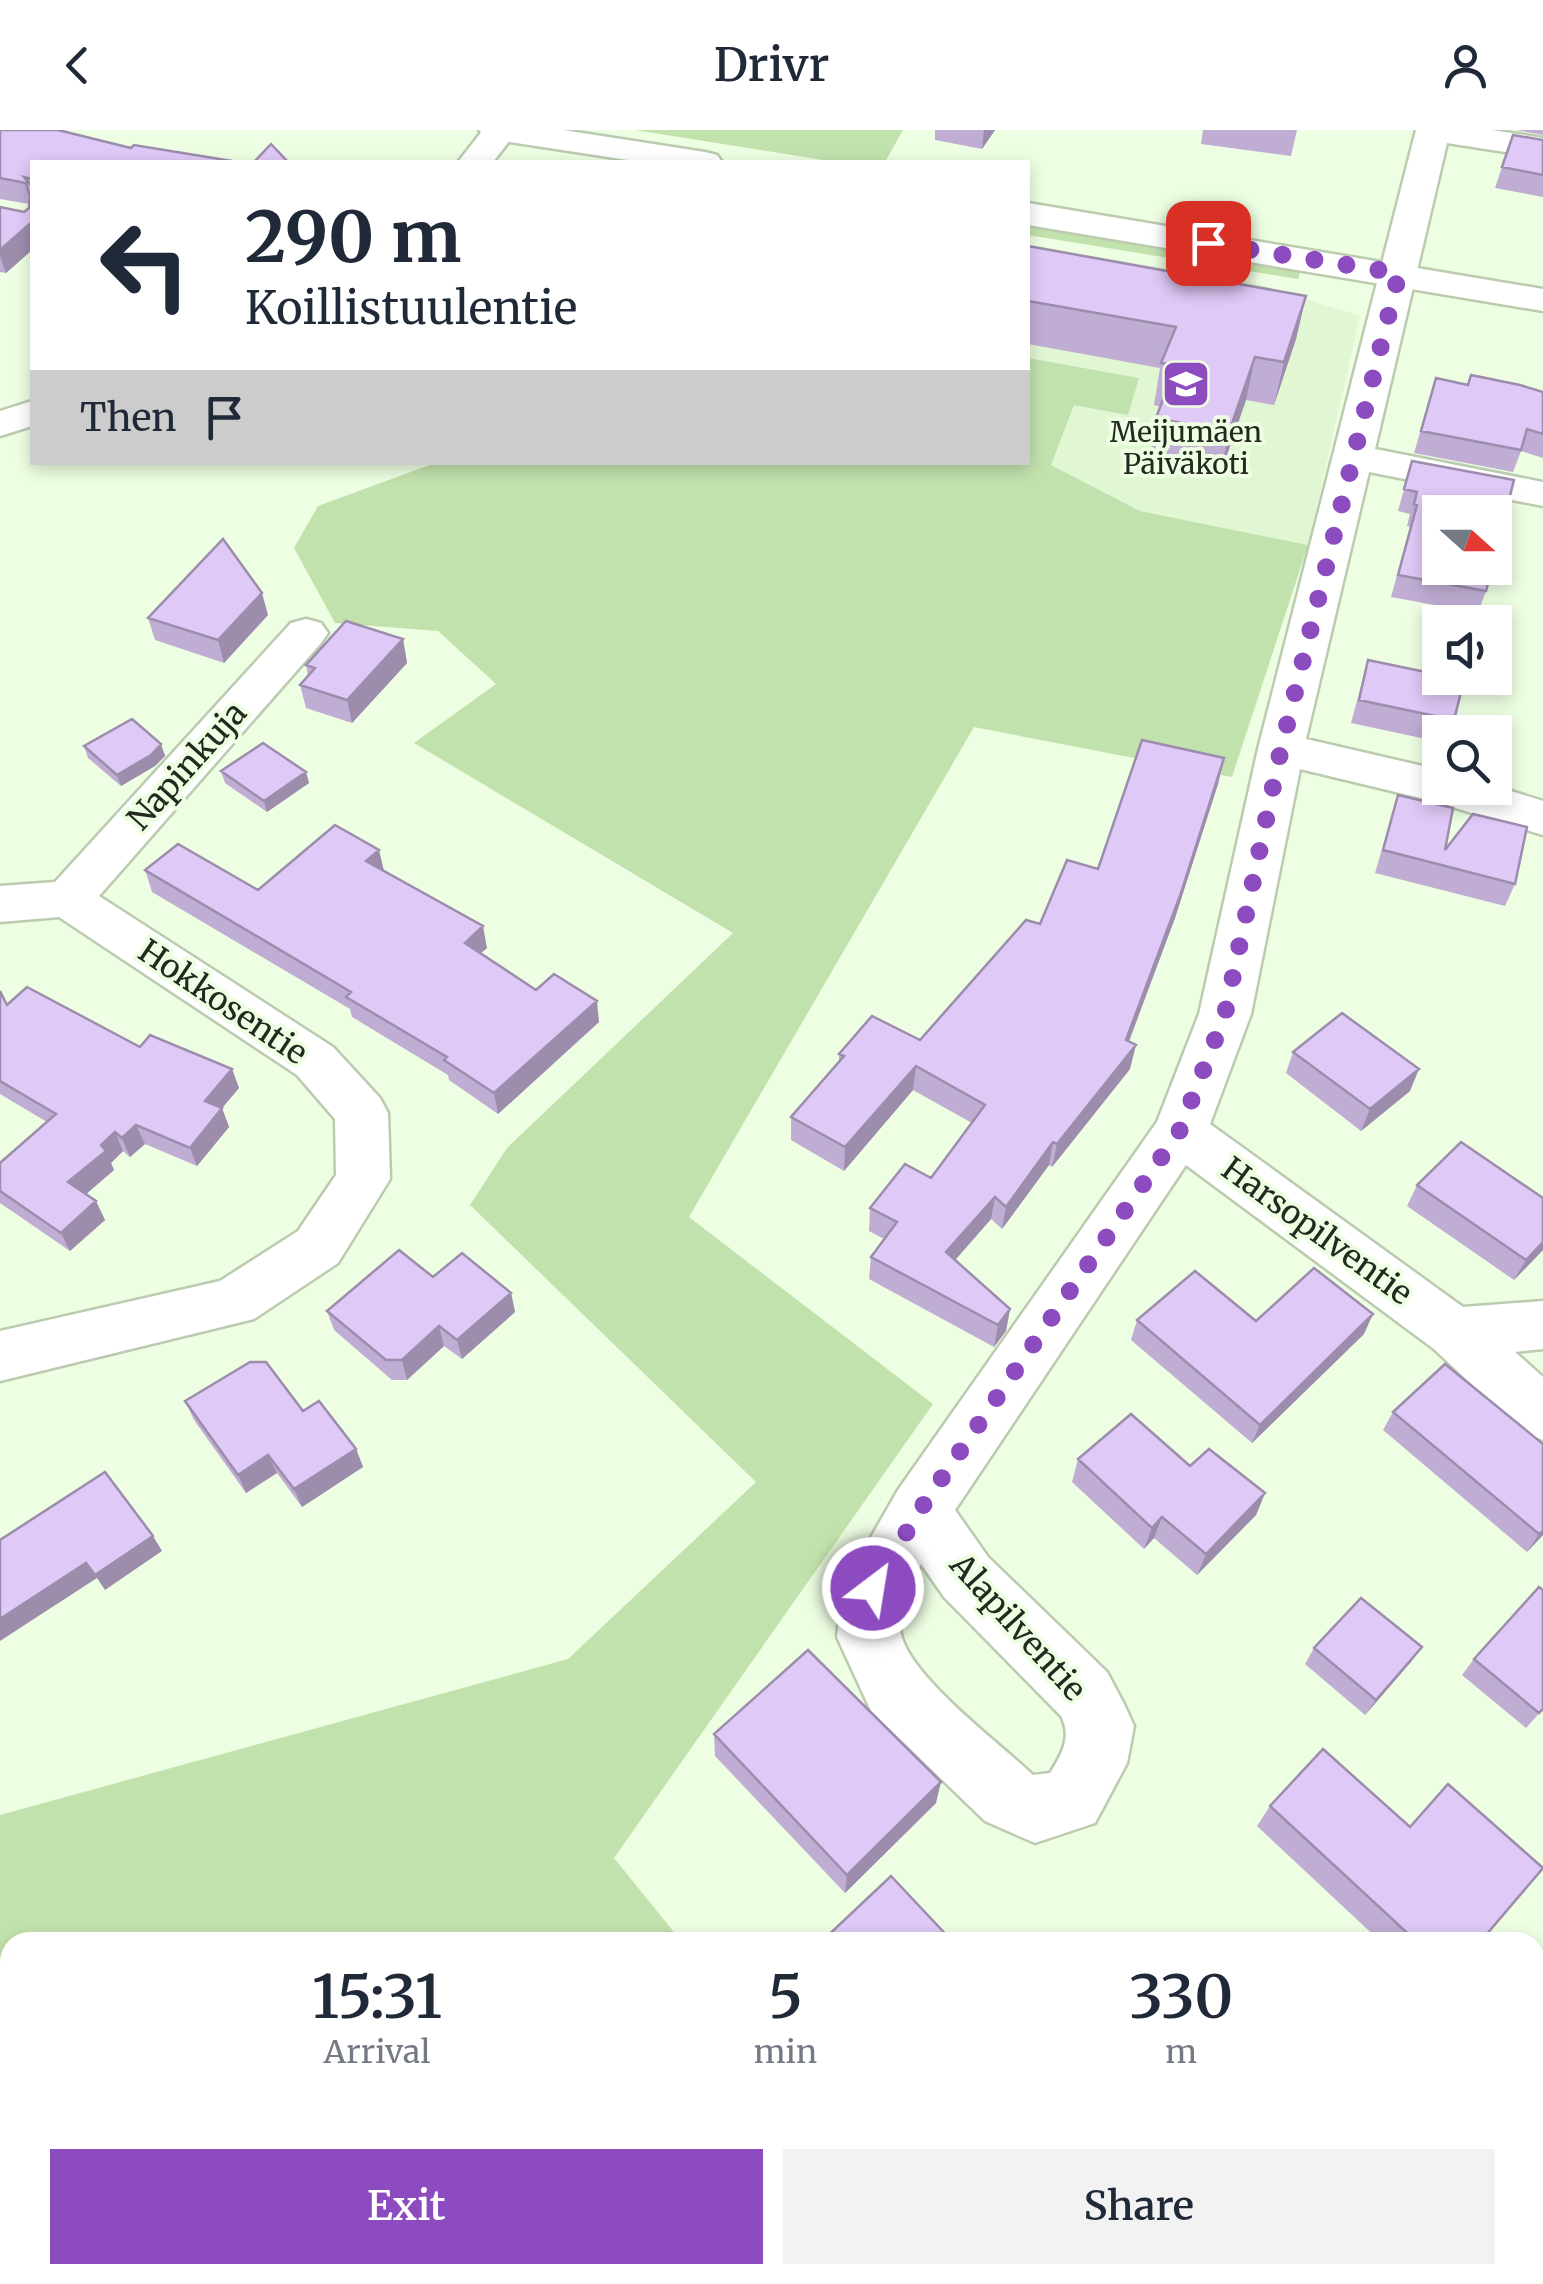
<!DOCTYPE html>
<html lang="en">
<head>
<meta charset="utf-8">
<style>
	:root { --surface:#fff; --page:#f2f2f3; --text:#1f2937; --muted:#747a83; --accent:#8d4bc0 }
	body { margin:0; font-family:Merriweather,serif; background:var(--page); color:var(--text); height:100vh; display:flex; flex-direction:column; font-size:38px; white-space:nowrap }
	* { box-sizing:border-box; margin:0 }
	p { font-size:32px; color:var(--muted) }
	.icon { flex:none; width:55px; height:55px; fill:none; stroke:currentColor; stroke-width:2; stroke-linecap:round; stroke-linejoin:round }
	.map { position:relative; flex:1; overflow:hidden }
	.details { position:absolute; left:0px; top:1802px; width:1545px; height:352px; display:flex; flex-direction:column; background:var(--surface); border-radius:30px 30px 0 0; box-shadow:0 5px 15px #0003 }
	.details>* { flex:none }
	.top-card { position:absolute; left:30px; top:30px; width:1000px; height:305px; border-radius:0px; box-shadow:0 5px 15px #0003; background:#fff; color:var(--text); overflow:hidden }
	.needle { width:65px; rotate:111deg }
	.fabs { position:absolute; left:1422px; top:365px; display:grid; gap:20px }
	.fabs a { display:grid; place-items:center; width:90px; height:90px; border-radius:0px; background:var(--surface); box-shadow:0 5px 15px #0003; font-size:50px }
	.pin { position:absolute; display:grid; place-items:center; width:85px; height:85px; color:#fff; margin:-42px; border-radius:20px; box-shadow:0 5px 15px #0006 }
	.me { position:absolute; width:110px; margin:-55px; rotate:31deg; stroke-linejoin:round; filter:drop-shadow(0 0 8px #0008) }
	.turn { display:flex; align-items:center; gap:35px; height:210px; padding:0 50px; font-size:45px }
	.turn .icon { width:130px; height:130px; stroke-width:2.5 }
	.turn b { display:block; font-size:70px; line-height:85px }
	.then { display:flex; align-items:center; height:95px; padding:0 50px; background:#0003; gap:20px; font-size:38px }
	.eta { display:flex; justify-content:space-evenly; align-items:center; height:170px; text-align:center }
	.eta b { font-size:60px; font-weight:600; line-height:70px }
	.action { display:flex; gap:20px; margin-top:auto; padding:20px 50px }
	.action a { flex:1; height:115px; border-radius:0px; background:var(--accent); color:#fff; font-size:40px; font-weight:600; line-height:115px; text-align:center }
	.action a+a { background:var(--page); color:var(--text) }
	header { display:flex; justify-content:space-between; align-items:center; height:130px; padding:0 50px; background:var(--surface); font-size:45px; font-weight:600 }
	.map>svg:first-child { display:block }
</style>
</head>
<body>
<header><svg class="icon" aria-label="back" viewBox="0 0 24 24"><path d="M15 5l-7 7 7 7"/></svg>Drivr<svg class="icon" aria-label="person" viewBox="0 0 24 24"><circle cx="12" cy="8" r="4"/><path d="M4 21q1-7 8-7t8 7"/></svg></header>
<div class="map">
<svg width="1543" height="2154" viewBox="0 0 1543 2154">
	<rect width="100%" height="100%" fill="#edfee2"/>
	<!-- built -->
	<path fill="#e1f6d3" d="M1028,115L1255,153L1360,186L1308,415L1140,381L1028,323Z"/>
	<!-- green -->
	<path fill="#c2e2ad" d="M635,0H903L885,32H836Z
		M1028,96L1301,140L1298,149L1028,105Z
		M1028,228L1139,248L1128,285L1074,275L1051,335L1140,381L1308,415L1232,647L974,597L689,1087L933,1274L614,1728L682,1812H10V2145H948L955,2154H0V1685L568,1529L756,1352L470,1075L507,1018L733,803L414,613L496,554L438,501L335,493L294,418L318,376L435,333L1028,332Z
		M1535,1945L1543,1953V2154H1280L1288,2145H1535Z"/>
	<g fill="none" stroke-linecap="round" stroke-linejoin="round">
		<!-- street casing -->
		<g stroke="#bbcbb0" stroke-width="5">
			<path id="street" d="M483,0L517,1L493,32H458Z
				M1416,0H1492L1543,8V28L1447,13L1375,319L1543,352V376L1369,342L1306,609L1440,640V658L1495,656L1543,671V705L1433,671L1300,639L1251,884L1210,994L1463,1177L1543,1171V1219L1515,1222L1543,1247V1310L1522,1302L1434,1219L1186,1035L955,1380L988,1427L1107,1542L1124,1574L1134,1596L1127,1633L1095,1693L1035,1713L985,1691L871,1581L837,1507L842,1458L898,1360L1157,992L1199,884L1258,619ZM921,1434L944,1467L1061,1586C1072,1607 1062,1624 1050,1643L1033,1645C998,1612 916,1551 902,1508C894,1482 909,1455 921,1434Z
				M32,271V296L0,306V281Z
				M306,489L321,493L328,503L321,513L99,766L333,917L380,968L388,983L390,1049L338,1133L254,1189L0,1251V1201L220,1151L298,1101L336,1045L335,989L297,945L59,787L0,792V756L55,752L291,493Z"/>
		</g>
		<!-- secondary casing -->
		<g stroke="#bbcbb0" stroke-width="5">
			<path id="secondary" d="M479,0H563L705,22L717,25L722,32H641L496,10L484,7Z
				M1028,73L1543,159V181L1028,95Z"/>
		</g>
		<!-- street -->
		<use href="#street" fill="#fff" fill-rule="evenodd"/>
		<!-- secondary -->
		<use href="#secondary" fill="#fff" fill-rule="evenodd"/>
	</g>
	<!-- wall -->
	<path fill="#c0add4" d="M0,0L131,18L238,32H32V120L6,143L0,142V77L24,82L29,78V74L0,69Z
		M935,0H995L982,19L935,10Z
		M1203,0H1297L1291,26L1201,14Z
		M1516,0H1543V5Z
		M1543,10V67L1495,58L1502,37Z
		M1028,116L1306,166L1296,209L1274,275L1246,270L1220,345L1149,331L1156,288L1161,277L1154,275L1160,238L1028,214Z
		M1436,248L1468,255L1543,262V328L1521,321L1513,342L1414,323Z
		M1412,331L1486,461L1478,483L1391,467L1410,397L1407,396L1410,384L1398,381Z
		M268,485L224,533L155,510L148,488Z
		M403,509L407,533L352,593L306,578L300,555L308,546L306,535Z
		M1368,530L1454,590L1449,602H1440V612L1351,593Z
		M161,614L165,626L155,636L121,656L88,628L84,616Z
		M1224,628L1218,654L1175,788L1129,912L1130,939L1052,1037L1049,1035L1002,1099L991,1089L955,1130L1010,1179L1006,1201L994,1217L869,1149L871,1127L884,1109L869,1101L870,1078L931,1048L972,993L913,960L844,1041L791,1010V987L839,932V924L920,910L1098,739Z
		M221,641L306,642L309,653L267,682L225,653Z
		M1398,665L1445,720L1515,754L1505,776L1375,743Z
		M145,740L258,760L383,741L487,818L480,823L536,860L599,892L498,984L449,950L448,945L352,887L350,879L152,762Z
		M0,861L7,875L140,917L232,939L239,958L222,978L229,997L197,1036L145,1014L130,1027L123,1021L111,1033L114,1040L86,1064L105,1090L70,1121L0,1073V1033L47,992L0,964Z
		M1293,922L1410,961L1361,1001L1286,943Z
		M1417,1055L1543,1068V1120L1514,1150L1407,1076Z
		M433,1147L511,1163L515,1182L462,1229L444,1216L407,1250H392L334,1200L327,1181Z
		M1137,1190L1256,1191L1364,1204L1252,1313L1131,1210Z
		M185,1271L303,1281L356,1319L363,1337L302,1377L277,1343L246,1363L194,1290Z
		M1393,1282L1543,1405L1527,1422L1383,1300Z
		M1078,1329L1190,1336L1265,1363L1256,1385L1197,1445L1154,1408L1144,1419L1072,1352Z
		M1422,1517L1410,1533L1365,1585L1305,1534L1314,1518Z
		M1474,1529L1543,1579L1526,1598L1462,1545Z
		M714,1604L936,1673L845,1763L715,1626Z
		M1270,1676L1480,1812H1381L1257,1696Z
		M1083,2145H1104L1095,2154H1091Z"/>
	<!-- shaded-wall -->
	<path fill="#9c8dac" d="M984,0H995L982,19Z
		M32,92V120L6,143L0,126V120Z
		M1306,166L1296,209L1274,275L1284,232Z
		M1255,227L1246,270L1220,345L1229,302Z
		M262,463L268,485L224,533L218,510Z
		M403,509L407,533L352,593L347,570Z
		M161,614L165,626L155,636L121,656L117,645Z
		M1224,628L1218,654L1175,788L1120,934L1126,910Z
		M306,642L309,653L267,682L264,671Z
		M379,720L384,741L366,731Z
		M483,796L487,818L469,834L465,813Z
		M597,871L599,892L498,984L494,963Z
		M1136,915L1130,939L1052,1037L1057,1014Z
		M916,936L913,960L844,1041L845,1017Z
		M232,939L239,958L212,990L205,971Z
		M1419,939L1410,961L1361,1001L1370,979Z
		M222,978L229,997L197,1036L190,1018Z
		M136,995L145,1014L130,1027L122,1008Z
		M115,1002L123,1021L111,1033L114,1040L78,1071L68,1052L101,1015Z
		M1053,1012L1049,1035L1002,1099L1006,1077Z
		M995,1067L991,1089L943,1144L946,1122Z
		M96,1071L105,1090L70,1121L61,1103Z
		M1543,1112V1120L1514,1150L1526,1130Z
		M511,1163L515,1182L462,1229L457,1210Z
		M1010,1179L1006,1201L994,1217L998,1195Z
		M1373,1184L1364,1204L1252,1313L1260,1295Z
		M439,1196L444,1216L407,1250L402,1230Z
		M356,1319L363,1337L302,1377L294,1359Z
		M268,1325L277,1343L246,1363L238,1345Z
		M1265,1363L1256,1385L1197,1445L1206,1424Z
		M1162,1387L1154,1408L1144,1419L1152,1398Z
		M1543,1401V1405L1527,1422L1539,1404Z
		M153,1406L162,1421L105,1460L95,1445Z
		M86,1433L97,1448L0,1511V1489Z
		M1422,1517L1410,1533L1365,1585L1376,1570Z
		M941,1652L936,1673L845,1763L847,1745Z"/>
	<!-- building -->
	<path fill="#dfc9f6" stroke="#9c8dac" stroke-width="2.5" d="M0,0H58L131,18L134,15L238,32H32V49L24,47L32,57V92L0,120V77L24,82L29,78L30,66L26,53L0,48Z
		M1513,5L1543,10V45L1502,37Z
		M271,14L288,32H254Z
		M1028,116L1306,166L1284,232L1255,227L1229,302L1156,288L1176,235L1161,233L1176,197L1028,171Z
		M1471,245L1520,255L1543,262V304L1527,299L1521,320L1421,301L1436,248L1468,255Z
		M1412,331L1514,350L1495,425V382H1440V438H1492L1486,461L1398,445L1417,375L1414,374L1417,362L1404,359Z
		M223,409L262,463L218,510L148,488Z
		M346,491L403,509L347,570L300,555L315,538L306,535Z
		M1368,530L1440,545V548L1464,550L1454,590L1359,570Z
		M132,589L161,614L151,625L117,645L84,616Z
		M1142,610L1224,628L1181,763L1126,910L1136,915L1057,1014L1053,1012L1006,1077L995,1067L946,1122L1010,1179L998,1195L871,1127L897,1092L870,1078L905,1034L931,1048L985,975L916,936L845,1017L791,987L844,926L839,924L872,886L920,910L1026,790L1040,794L1067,730L1098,739Z
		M263,613L306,642L264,671L221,641Z
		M1398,665L1453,678L1445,720L1473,684L1527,697L1515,754L1383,720Z
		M335,695L379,720L366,731L483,796L465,813L536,860L554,844L597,871L494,963L444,930L447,927L346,867L351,862L145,740L178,714L258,760Z
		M27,857L140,917L150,905L232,939L205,971L222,978L190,1018L136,995L122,1008L115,1002L101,1015L106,1021L68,1052L96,1071L61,1103L0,1061V1033L56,984L0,951V861L7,875Z
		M1342,883L1419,939L1370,979L1293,922Z
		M1461,1012L1543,1068V1112L1526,1130L1417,1055Z
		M399,1120L433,1147L462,1123L511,1163L457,1210L439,1196L402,1230H386L327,1181Z
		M1314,1138L1373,1184L1260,1295L1137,1190L1195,1141L1256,1191Z
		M250,1232H266L303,1281L319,1271L356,1319L294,1359L268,1325L238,1345L185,1271Z
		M1445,1234L1543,1314V1401L1539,1404L1393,1282Z
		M1131,1284L1190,1336L1209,1319L1265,1363L1206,1424L1162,1387L1152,1398L1078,1329Z
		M105,1342L153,1406L95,1445L86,1433L0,1489V1410Z
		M1539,1457L1543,1460V1579L1539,1583L1474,1529Z
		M1361,1468L1422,1517L1376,1570L1314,1518Z
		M808,1520L941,1652L847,1745L714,1604Z
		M1323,1619L1410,1697L1448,1654L1543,1738L1480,1812H1417L1270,1676Z
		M891,1746L953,1812H821Z"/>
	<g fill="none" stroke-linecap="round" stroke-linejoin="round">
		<!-- route -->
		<path stroke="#8d4bc0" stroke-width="18" stroke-dasharray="0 32.4" d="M873,1458L920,1380L1180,1000L1225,884L1281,619L1399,143L1208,113"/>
	</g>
	<!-- icons -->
	<defs>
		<g id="school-square" transform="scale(2.5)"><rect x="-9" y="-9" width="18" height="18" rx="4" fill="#8d4bc0" stroke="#edfee2"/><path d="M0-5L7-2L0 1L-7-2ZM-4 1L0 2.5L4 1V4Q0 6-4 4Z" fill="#fff"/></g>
	</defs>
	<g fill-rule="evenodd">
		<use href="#school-square" x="1186" y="254"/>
	</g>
	<g text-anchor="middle" stroke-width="8" stroke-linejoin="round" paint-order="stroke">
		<!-- far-poi labels -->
		<g font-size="28" fill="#23291f" stroke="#edfee2">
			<text x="1186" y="312">Meijumäen<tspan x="1186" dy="32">Päiväkoti</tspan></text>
		</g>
		<!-- street labels -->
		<g font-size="32" fill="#23291f" stroke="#edfee2">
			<text transform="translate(187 636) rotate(-48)" y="11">Napinkuja</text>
			<text transform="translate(223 872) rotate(34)" y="11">Hokkosentie</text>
			<text transform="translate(1317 1101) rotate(36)" y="11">Harsopilventie</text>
			<text transform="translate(1018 1497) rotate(48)" y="11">Alapilventie</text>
		</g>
	</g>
</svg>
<div class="fabs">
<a><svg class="needle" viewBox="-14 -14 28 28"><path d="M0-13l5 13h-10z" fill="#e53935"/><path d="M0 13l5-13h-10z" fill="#747a83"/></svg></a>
<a><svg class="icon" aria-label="sound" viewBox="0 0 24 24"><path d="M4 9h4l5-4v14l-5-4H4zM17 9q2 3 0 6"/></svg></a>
<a><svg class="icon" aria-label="search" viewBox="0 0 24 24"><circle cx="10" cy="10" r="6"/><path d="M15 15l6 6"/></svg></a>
</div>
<div class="pin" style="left:1208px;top:113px;background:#d93025"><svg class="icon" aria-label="arrive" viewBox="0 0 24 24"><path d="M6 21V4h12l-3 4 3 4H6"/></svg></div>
<svg class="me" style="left:873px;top:1458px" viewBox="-20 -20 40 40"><circle r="17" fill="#8d4bc0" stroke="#fff" stroke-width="3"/><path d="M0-11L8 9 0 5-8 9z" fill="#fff"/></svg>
<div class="top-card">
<div class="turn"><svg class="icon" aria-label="left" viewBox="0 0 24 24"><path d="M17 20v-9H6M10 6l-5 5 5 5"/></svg><div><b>290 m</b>Koillistuulentie</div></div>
<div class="then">Then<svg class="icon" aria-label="arrive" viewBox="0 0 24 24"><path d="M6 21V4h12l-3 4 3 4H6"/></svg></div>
</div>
<section class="details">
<div class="eta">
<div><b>15:31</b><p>Arrival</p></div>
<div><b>5</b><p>min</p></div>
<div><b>330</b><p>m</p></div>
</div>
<div class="action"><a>Exit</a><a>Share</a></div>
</section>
</div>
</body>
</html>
